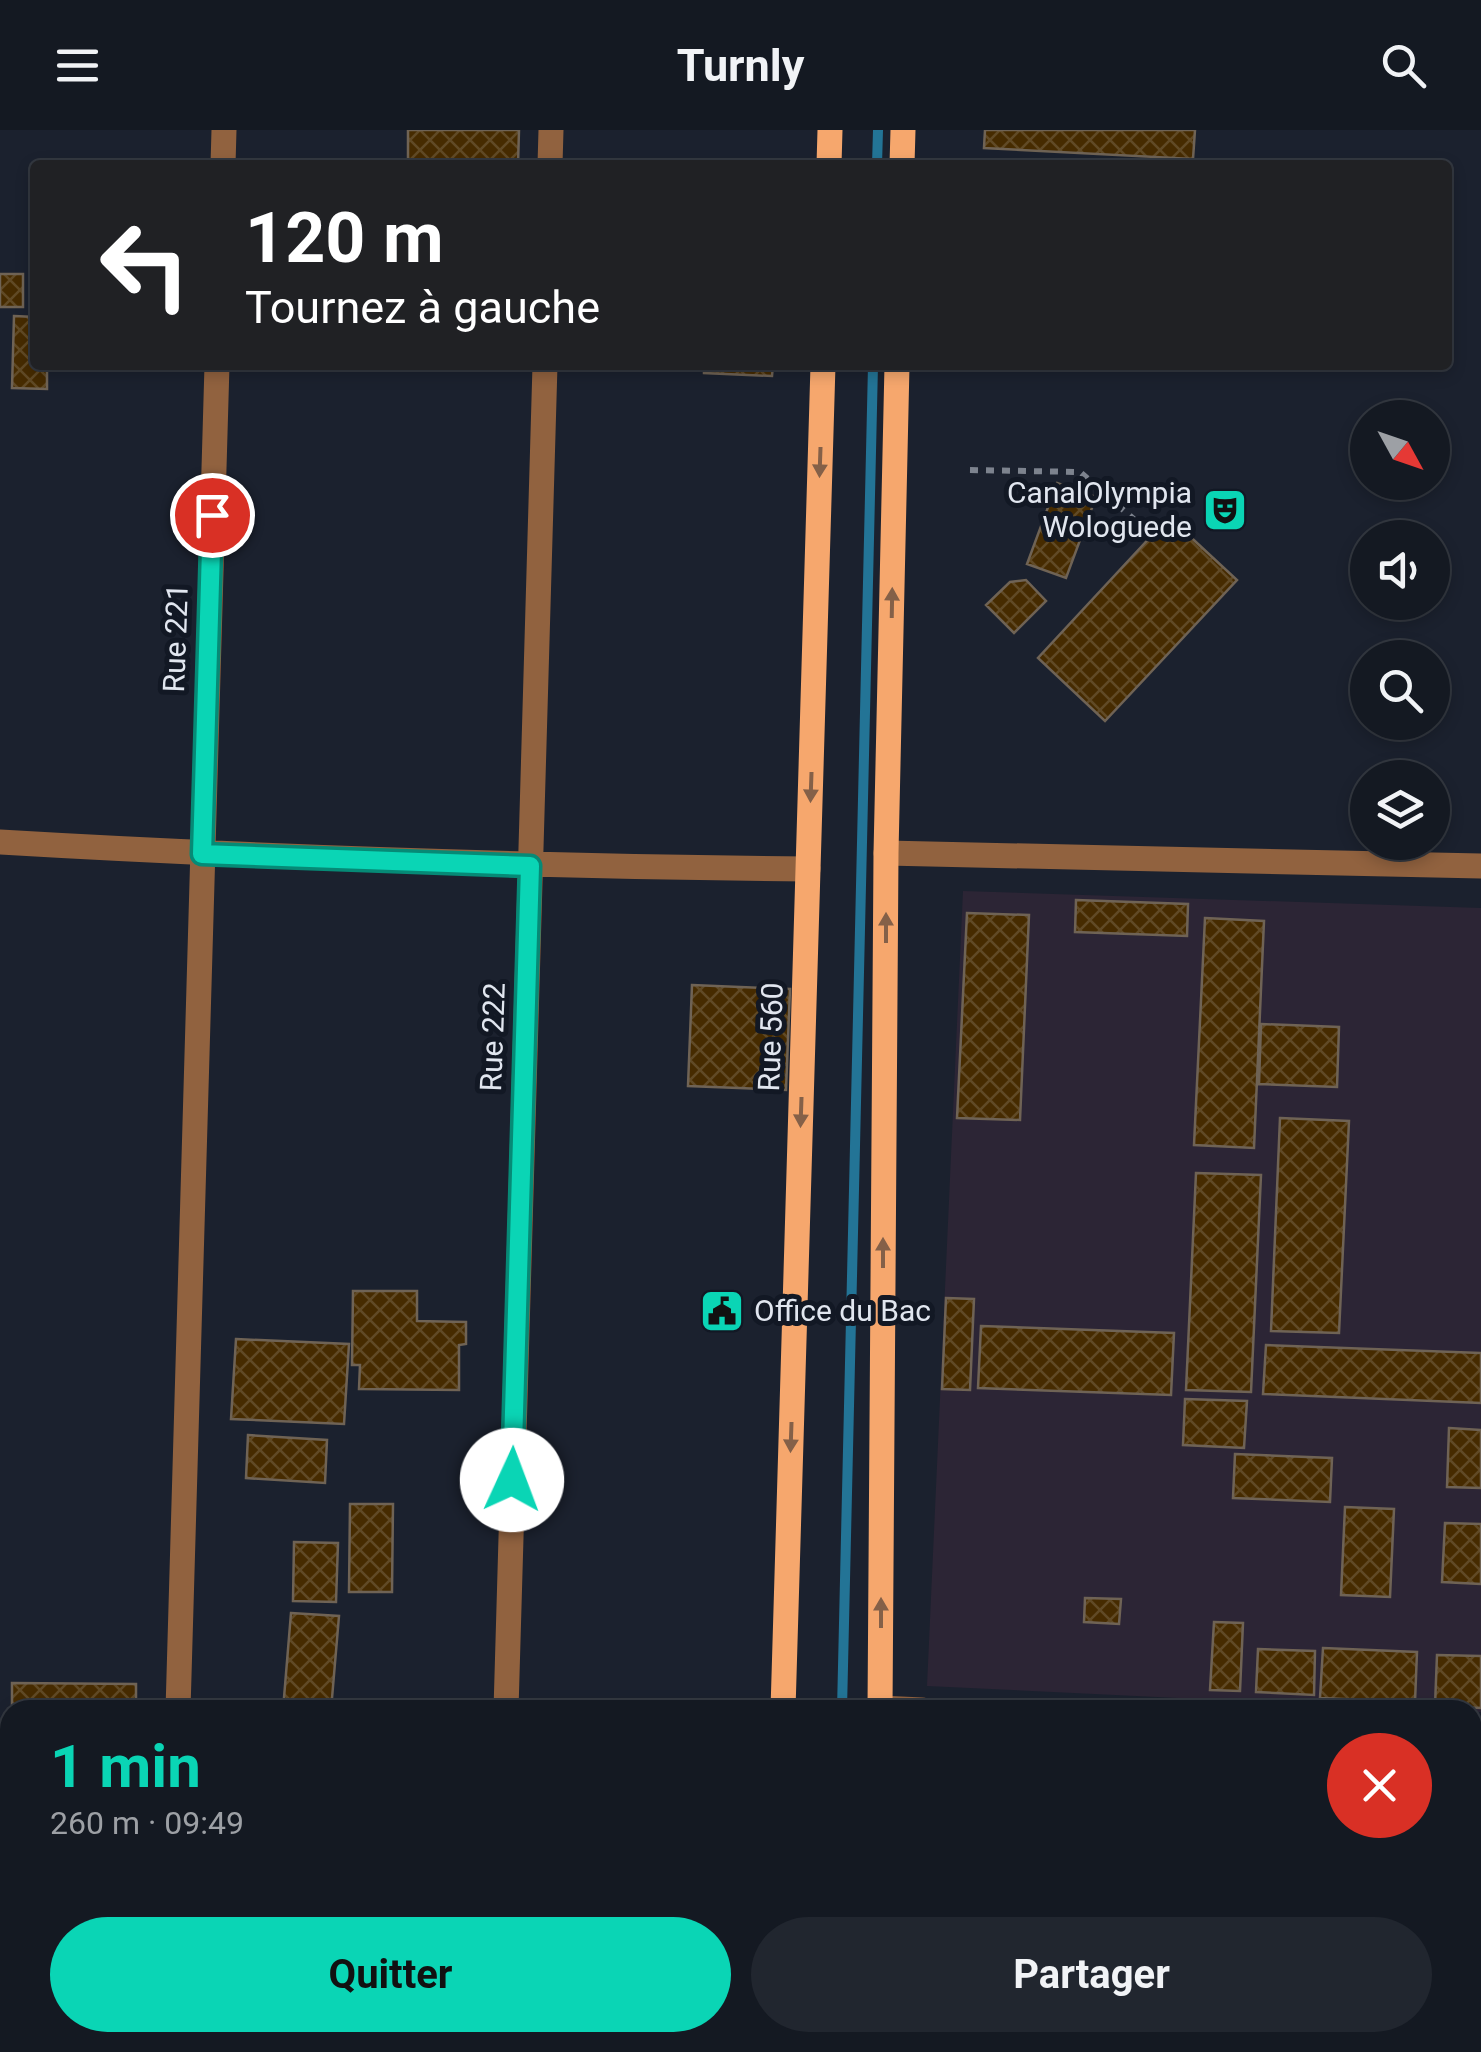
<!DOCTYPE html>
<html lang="fr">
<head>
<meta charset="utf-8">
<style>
	:root { --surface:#141922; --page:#21262f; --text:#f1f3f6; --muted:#9da0a5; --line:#333840; --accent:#0ad5b5 }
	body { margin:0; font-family:Roboto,sans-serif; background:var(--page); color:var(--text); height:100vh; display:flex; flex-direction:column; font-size:38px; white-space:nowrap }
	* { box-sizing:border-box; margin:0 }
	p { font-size:32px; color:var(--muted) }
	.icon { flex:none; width:55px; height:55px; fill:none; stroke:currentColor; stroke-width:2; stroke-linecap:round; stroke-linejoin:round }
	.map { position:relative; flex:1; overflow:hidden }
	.details { position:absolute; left:0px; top:1570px; width:1482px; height:352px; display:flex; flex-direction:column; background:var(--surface); border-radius:30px 30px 0 0; box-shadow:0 5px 15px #0003,0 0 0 2px var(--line) }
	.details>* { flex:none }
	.top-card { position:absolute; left:30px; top:30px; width:1422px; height:210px; border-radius:10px; box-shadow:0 5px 15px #0003,0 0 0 2px var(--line); background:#202124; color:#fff; overflow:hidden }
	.needle { width:65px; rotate:130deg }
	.buttons { position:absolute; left:1350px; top:270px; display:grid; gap:20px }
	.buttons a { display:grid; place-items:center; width:100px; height:100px; border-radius:50%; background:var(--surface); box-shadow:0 5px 15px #0003,0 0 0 2px var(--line); font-size:50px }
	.pin { position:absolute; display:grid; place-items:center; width:85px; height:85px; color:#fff; margin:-42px; border:5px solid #fff; border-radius:50%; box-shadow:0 2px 10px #0007 }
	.me { position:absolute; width:110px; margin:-55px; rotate:2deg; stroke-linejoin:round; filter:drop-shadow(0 0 8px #0008) }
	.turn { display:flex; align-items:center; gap:35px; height:210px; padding:0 50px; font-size:45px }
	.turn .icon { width:130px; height:130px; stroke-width:2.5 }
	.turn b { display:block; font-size:70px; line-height:85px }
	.round { display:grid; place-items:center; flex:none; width:105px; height:105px; border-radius:52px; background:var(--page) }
	.headline { display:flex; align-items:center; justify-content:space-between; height:170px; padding:0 50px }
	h1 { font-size:60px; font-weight:700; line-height:75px; color:var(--accent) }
	.action { display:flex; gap:20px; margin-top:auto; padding:20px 50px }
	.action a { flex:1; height:115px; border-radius:60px; background:var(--accent); color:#111; font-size:40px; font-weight:700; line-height:115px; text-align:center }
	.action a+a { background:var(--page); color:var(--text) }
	header { display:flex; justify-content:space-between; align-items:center; height:130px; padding:0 50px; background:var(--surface); font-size:45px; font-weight:700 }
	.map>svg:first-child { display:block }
</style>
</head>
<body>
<header><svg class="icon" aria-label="menu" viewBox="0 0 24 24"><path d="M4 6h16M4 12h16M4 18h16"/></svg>Turnly<svg class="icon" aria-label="search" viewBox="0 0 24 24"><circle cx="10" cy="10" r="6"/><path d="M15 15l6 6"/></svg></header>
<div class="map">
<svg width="1481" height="1922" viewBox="0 0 1481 1922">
	<defs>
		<pattern id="building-cross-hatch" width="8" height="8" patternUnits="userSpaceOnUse" patternTransform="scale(2.5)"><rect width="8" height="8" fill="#462b00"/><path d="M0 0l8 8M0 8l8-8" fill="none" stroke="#604a26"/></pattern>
	</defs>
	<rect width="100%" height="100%" fill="#1b212e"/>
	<!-- education -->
	<path fill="#2c2535" d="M963,761L1481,778V1582H1473L1472,1580H1429L927,1556Z"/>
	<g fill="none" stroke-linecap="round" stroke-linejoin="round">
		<!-- stream -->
		<path stroke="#237496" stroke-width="10" d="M877,35L878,0
			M842,1580L873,235
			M834,1922V1912"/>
	</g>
	<!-- building -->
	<path fill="url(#building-cross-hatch)" stroke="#6f6355" stroke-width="2.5" d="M408,0H519L518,35H408Z
		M985,0H1195L1193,29L984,18Z
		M0,144H23V177H0Z
		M14,186L35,187V235H47V259L12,258Z
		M704,235H773L772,246L704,243Z
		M1057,353L1096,367L1066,448L1027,434Z
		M1169,387L1237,450L1105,591L1038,528Z
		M1026,450L1046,471L1014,503L986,475L1010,452Z
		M1076,770L1188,774L1187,806L1075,802Z
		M967,783L1029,785L1020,990L957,988Z
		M1205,788L1264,791L1254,1018L1194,1015Z
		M692,855L790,859L786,960L688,956Z
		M1261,894L1339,897L1337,957L1259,954Z
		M1280,988L1349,991L1339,1203L1271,1201Z
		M1196,1043L1261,1045L1251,1262L1186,1260Z
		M353,1161H417V1191L466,1192V1214L459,1215V1260L359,1259L360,1235H352Z
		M946,1168L974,1169L970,1260L942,1259Z
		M981,1196L1174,1203L1171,1265L978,1258Z
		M236,1209L349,1214L344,1294L231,1289Z
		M1266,1215L1481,1223V1273L1263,1264Z
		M1185,1269L1247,1271L1244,1318L1183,1315Z
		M1449,1298L1481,1300V1358L1447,1357Z
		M248,1305L327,1310L325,1353L246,1348Z
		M1235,1324L1332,1328L1330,1372L1233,1368Z
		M350,1374H393L392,1462H349Z
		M1345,1377L1394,1379L1390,1467L1341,1465Z
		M1445,1393L1481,1394V1454L1442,1452Z
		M294,1412L338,1413L336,1472L293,1471Z
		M1085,1468L1121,1469L1119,1494L1084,1492Z
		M291,1483L339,1486L331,1580H283Z
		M1214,1492L1243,1493L1240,1561L1210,1560Z
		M1323,1518L1417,1522L1415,1572L1320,1568Z
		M1258,1519L1315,1521L1314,1565L1256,1562Z
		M1437,1525L1481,1526V1578L1435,1576Z
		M12,1553L136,1554V1580H12Z
		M365,1577L438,1580H365Z
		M180,1912H202L200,1922H178Z
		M224,1912H334V1922H224Z
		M463,1912H482L481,1922H463Z
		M435,1915L458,1916V1922H434Z"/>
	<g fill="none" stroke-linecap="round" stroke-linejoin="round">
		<!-- path -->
		<path stroke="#7d838e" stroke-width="6" stroke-dasharray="8 8" stroke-linecap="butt" d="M970,340L1080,342L1152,405"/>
		<!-- minor -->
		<path stroke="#91623f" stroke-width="25" d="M223,35L224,0
			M550,35L551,0
			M0,712C269,728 538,736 808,739
			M886,723L1481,736
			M880,1578L922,1580
			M178,1580L217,235
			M506,1580L545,235
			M1472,1610L1481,1611
			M169,1922L170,1912
			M496,1922V1912
			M1216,1922L1217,1912"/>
		<!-- major -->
		<path stroke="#f6a76d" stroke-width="25" d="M829,35L830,0
			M902,35L903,0
			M783,1580L823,235
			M880,1580L886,723L897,235
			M773,1922V1912
			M868,1922V1912"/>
	</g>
	<!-- one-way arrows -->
	<defs><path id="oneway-solid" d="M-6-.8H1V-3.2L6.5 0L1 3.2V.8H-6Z" transform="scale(2.5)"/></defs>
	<g fill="#846048">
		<use href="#oneway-solid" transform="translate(820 332) rotate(92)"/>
		<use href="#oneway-solid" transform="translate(892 473) rotate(-89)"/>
		<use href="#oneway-solid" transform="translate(811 657) rotate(92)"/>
		<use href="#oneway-solid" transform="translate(886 798) rotate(-90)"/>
		<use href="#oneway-solid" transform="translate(801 982) rotate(92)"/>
		<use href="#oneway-solid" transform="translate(883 1123) rotate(-90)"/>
		<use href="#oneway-solid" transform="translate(791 1307) rotate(92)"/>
		<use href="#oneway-solid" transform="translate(881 1483) rotate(-90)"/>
	</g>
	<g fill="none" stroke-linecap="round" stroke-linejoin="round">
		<!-- route casing -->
		<g stroke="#068a76" stroke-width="25">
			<path id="route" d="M212,385L202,724L530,736L512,1350"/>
		</g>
		<!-- route -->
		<use href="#route" stroke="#0ad5b5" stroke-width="18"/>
	</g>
	<!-- icons -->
	<defs>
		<g id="theatre-square" transform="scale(2.25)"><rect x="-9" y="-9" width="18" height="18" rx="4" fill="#0ad5b5" stroke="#121824"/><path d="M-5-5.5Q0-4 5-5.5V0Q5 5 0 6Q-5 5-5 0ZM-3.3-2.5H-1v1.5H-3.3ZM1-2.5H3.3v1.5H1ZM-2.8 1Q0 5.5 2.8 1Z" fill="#111"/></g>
		<g id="civic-square" transform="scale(2.25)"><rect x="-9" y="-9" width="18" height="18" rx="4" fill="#0ad5b5" stroke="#121824"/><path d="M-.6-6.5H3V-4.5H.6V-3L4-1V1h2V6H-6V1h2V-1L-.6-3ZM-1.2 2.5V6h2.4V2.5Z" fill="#111"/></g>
	</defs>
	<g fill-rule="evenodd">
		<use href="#theatre-square" x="1225" y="380"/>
		<use href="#civic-square" x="722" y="1181"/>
	</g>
	<g text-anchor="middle" stroke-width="10" stroke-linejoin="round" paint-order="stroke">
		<!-- poi labels -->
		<g font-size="30" fill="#e1e6ef" stroke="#121824" text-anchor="end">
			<text x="1192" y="373">CanalOlympia<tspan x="1192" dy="34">Wologuede</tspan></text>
			<text x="754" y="1191" text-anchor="start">Office du Bac</text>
		</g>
		<!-- street labels -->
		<g font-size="30" fill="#e1e6ef" stroke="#121824">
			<text transform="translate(176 508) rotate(-88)" y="10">Rue 221</text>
			<text transform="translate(493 907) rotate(-88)" y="10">Rue 222</text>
			<text transform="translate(771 907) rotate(-88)" y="10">Rue 560</text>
		</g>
	</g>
</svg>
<div class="buttons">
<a><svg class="needle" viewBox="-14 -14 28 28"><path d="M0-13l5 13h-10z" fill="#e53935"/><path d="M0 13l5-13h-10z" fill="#9da0a5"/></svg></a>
<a><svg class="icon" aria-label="sound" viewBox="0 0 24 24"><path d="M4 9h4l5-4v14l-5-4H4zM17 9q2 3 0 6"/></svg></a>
<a><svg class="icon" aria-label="search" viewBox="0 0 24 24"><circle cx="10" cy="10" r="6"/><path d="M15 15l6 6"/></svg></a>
<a><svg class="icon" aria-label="layers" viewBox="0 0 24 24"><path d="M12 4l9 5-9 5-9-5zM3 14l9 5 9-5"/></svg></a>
</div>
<div class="pin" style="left:212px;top:385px;background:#d93025"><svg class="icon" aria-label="arrive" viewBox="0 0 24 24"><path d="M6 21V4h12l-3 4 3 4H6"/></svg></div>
<svg class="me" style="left:512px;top:1350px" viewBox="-20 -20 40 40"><circle r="19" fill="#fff"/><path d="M0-13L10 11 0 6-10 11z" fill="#0ad5b5"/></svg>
<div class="top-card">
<div class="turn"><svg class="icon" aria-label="left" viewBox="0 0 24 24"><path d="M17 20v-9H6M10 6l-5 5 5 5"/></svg><div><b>120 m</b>Tournez à gauche</div></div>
</div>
<section class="details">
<div class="headline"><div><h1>1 min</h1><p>260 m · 09:49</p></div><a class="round" style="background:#d93025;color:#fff"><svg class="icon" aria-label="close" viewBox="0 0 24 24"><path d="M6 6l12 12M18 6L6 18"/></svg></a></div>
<div class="action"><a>Quitter</a><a>Partager</a></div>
</section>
</div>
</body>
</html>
